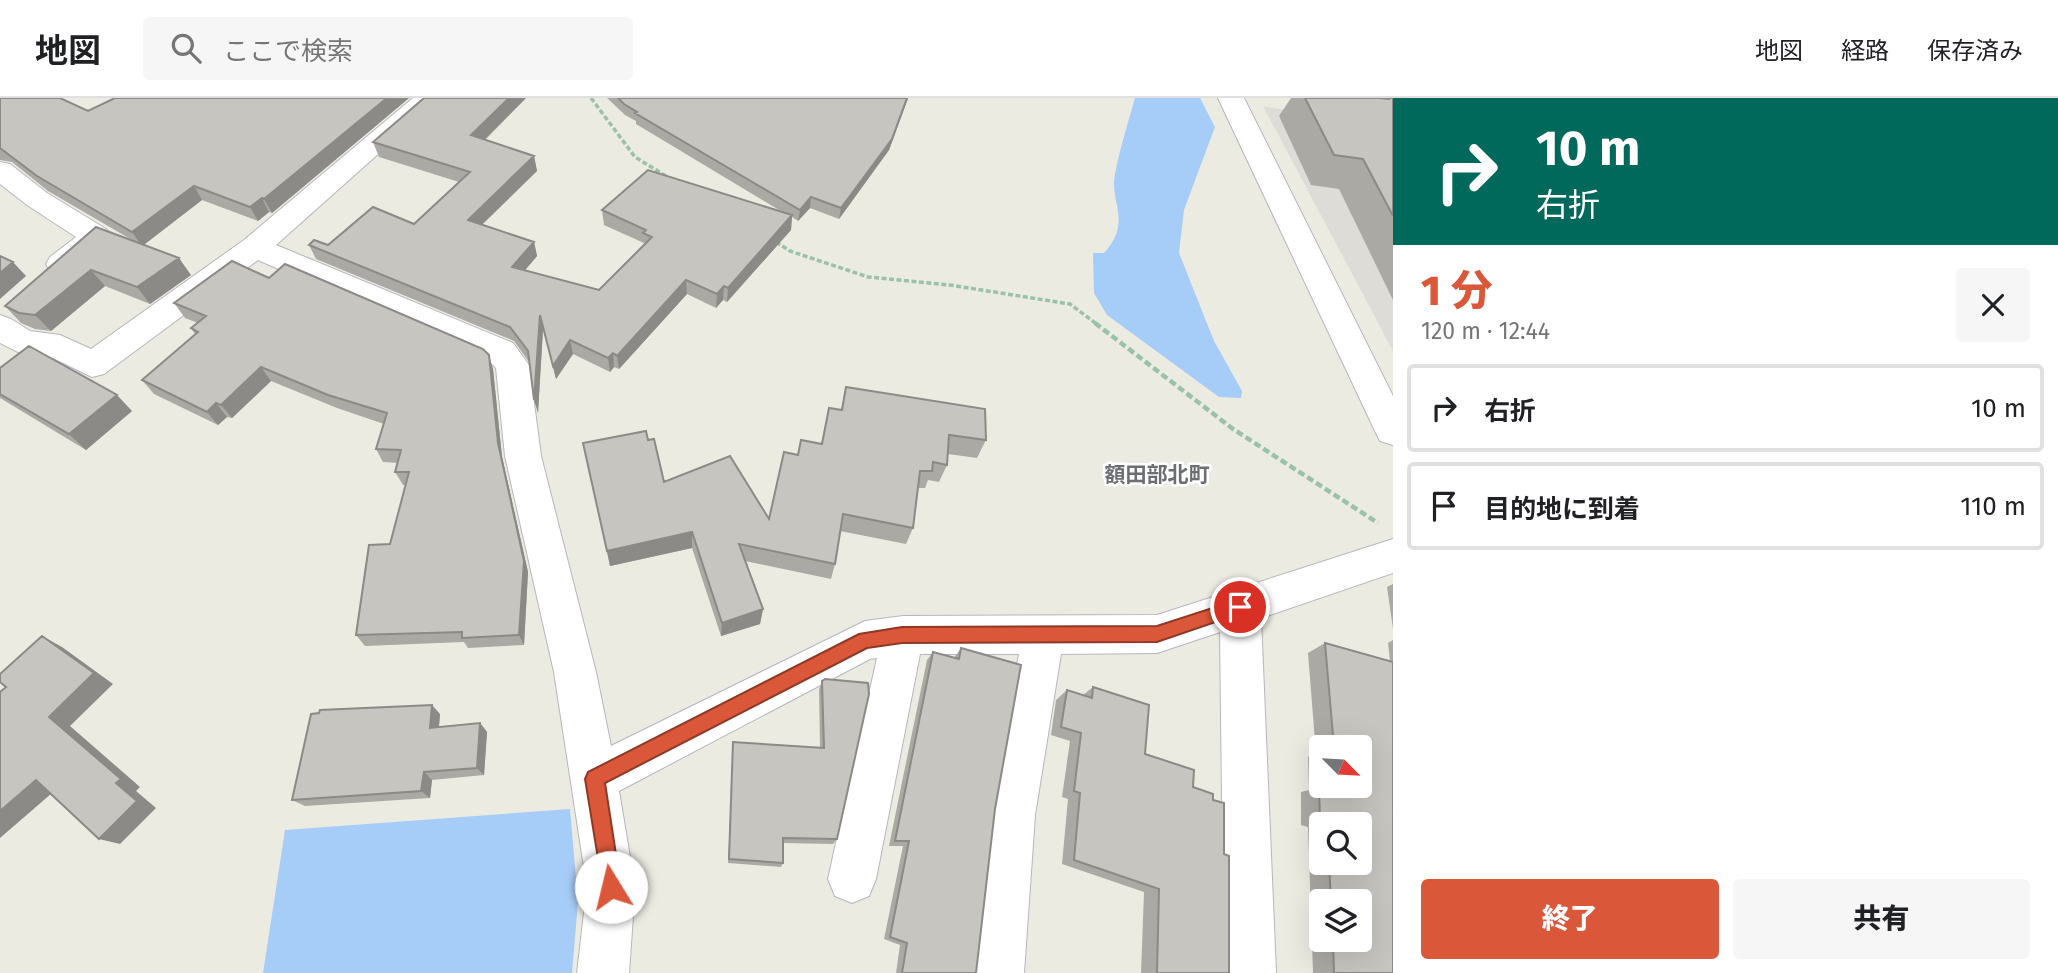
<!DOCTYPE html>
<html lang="ja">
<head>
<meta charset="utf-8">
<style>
	:root { --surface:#fff; --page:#f6f6f6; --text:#202124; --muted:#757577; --line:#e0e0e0; --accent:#da573a }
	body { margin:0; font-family:"Fira Sans","Noto Sans JP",sans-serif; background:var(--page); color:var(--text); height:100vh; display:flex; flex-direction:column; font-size:26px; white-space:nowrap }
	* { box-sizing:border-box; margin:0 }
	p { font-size:23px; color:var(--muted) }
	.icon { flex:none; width:38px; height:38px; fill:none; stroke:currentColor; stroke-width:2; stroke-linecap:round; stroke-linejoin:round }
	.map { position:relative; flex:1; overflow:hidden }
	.details { display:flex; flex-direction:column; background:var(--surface); width:665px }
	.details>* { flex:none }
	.banner { background:#00695c; color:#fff; overflow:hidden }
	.needle { width:46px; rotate:114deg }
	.controls { position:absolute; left:1309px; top:637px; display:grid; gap:14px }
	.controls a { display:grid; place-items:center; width:63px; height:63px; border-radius:7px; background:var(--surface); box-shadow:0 7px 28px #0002; font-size:35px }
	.pin { position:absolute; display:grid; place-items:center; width:60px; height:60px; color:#fff; margin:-30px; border:4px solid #fff; border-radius:50%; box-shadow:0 2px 7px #0007 }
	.me { position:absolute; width:77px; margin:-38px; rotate:351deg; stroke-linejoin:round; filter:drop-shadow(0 0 5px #0008) }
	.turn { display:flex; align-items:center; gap:24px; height:147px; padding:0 28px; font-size:32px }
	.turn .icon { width:91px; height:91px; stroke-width:2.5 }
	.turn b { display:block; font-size:49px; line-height:60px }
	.round { display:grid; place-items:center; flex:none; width:74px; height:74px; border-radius:7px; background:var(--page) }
	.summary { display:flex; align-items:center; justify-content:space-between; height:119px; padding:0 28px }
	h1 { font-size:42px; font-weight:800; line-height:52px; color:var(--accent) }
	.cta { display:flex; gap:14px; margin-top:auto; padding:14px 28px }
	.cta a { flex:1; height:80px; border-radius:7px; background:var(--accent); color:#fff; font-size:28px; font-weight:800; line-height:80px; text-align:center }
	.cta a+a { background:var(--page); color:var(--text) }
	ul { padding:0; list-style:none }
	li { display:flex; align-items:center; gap:21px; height:88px; margin:0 14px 10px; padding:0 14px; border:4px solid var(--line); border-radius:7px }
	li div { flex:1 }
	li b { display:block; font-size:26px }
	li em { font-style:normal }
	header { display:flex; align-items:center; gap:42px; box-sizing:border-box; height:98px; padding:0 35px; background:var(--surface); border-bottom:2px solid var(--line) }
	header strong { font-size:33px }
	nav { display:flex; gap:38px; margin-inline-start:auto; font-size:24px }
	.search { width:490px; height:63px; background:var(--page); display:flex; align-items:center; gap:18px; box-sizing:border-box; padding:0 24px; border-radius:7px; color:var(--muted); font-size:26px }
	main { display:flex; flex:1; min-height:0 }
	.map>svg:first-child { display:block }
</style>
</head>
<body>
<header>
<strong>地図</strong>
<div class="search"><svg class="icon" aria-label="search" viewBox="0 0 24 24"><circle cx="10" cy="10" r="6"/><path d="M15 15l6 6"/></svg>ここで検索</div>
<nav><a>地図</a><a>経路</a><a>保存済み</a></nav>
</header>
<main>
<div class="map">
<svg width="1393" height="875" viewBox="0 0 1393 875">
	<rect width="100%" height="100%" fill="#ecebe2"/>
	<!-- industrial -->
	<path fill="#dedcd6" d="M1263,8L1393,32V253Z"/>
	<!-- water -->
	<path fill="#a6ccf8" d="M1135,0H1200L1215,29L1184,112L1179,155L1214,243L1242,293L1241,300L1219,299L1107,217L1094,195L1093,155H1104C1133,123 1109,104 1115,76C1120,50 1128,25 1135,0Z
		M570,711L578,804L572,875H263L285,732Z"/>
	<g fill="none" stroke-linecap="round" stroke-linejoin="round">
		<!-- minor casing -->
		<g stroke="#b5b7bb" stroke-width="2">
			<path id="minor" d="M413,0H441L276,147L513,245L529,267L541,358L596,574L611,648L865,523L903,518L1157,517L1393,441V475L1261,520L1276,875H1224L1220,534L1157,555L1061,556L1035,717L1024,875H972L989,717L1019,556H920L876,781L869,798L852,805L835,798L828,781L877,560L870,561L619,693L635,789L629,875H577L587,789L554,574L505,358L496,270L489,263L258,162L104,276L92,279L53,260L22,256L0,245V217L11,221L30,233L60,237L91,251L244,142Z
				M1218,0H1244L1393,298V347L1380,343L1375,333Z
				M0,64L10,66L47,95L106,131L111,138C104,148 74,176 61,176C60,176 51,174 50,173L46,166L50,159L76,139L27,107L0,86Z"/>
		</g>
		<!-- path-far1 -->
		<path stroke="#9ac2a9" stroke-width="3.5" stroke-dasharray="5 2.5" stroke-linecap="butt" d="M591,0L635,59L666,78
			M776,144L790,153L868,179L950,187L1070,206L1098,227"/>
		<!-- path -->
		<path stroke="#9ac2a9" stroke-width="4.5" stroke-dasharray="7 3.5" stroke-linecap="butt" d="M1095,225L1233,331L1378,425"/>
		<!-- minor -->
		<use href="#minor" fill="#fff" fill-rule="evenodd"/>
	</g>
	<!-- wall -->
	<path fill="#aba9a4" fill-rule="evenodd" d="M0,0L88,13L409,0L272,115L269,114L258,123L202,102L144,147L191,177L150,206L105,188L51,233L35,231L21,225L5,208L132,142L48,93L12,64L0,62Z
		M526,0L485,42L534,58L537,73L482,127L534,144L537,158L525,172L599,192L644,147V145L604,127L602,112L784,115L636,26V23L625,17L607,0H908L889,52L839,121L810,110L798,123L792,119L791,132L727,204L723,202L716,210L687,196L619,271L614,269L610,274L573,256L556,281L543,231L538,315L529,264L514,243L316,161L309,147H328L414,126L459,84L379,59L373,44Z
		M1291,0H1393V202L1339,91L1311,87L1279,18Z
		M269,180L493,271L502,359L528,474L524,547L468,550L464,544L365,548L356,537L390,446L406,387H403L395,374L398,365L383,364L376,351L384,326L337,310L271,283L232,320L227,319L218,327L154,296L142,282L195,236L191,230L198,225L185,220L174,205Z
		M0,270L132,313L86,352L0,300Z
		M846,289L986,342L977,360L948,356L947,367L939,384L928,382L925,390H918L913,430L906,446L840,433L835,466L831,481L745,463L763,511L760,526L721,538L692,450L610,468L583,345L648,342L664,384L769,421L798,357L821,346L829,310L841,312Z
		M1393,486V531L1387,489Z
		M1393,542V875H1313L1308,729L1301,727V694L1309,692L1308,659L1316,656L1308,555L1325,545L1390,563L1388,545ZM1321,649H1360V688H1321ZM1321,726H1360V765H1321ZM1321,803H1360V842H1321Z
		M961,550L995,711L976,875H896L900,847L884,841L903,748H889L927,562L933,554L954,560Z
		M822,583L837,741L833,746L783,745V765L781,769L728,765L733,644L820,650L819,591Z
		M1093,589L1145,656L1213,702L1224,756L1229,875H1141L1144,794L1062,766L1068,701L1062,699L1070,643L1051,637L1056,602L1067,592L1083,597Z
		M440,616L439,629L480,625L487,634L484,677L432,682L430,700L305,708L292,702Z"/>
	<!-- shaded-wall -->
	<path fill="#8b8a86" d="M387,0H409L272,115L264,101Z
		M509,0H526L475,51L471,37Z
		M907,0H908L889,52L839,121L841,110Z
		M534,58L537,73L472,136L468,122Z
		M194,88L202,102L142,148L132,134Z
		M811,99L810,110L798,123L800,112Z
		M262,100L269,114L258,123L250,109Z
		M792,117L791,132L727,204L728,190Z
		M534,144L537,158L516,183L512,169Z
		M179,160L191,177L150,206L137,189Z
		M13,164L26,178L0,201V175Z
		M91,172L105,188L51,233L35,217Z
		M686,182L687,196L619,271L617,258Z
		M724,188L723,202L716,210L717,196Z
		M540,217L543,231L538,315L534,302Z
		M570,242L573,256L556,281L553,268Z
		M613,255L614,269L610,274L608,260Z
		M489,257L493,271L502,359L528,474L524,547L519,537Z
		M261,269L271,283L232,320L221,307Z
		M117,297L132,313L86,352L69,336Z
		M216,305L227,319L218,327L207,314Z
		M692,434V450L610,468L607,453Z
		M763,511L760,526L721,538L722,525Z
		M42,538L62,549L113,586L70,628L140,689L136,693L156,710L120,746L99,741L116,685L49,619Z
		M432,607L440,616L438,638L430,630Z
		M480,625L487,634L484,677L477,670Z
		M424,674L432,682L430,700L421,693Z
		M36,682L59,689L0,740V713Z"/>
	<!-- building -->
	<path fill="#c7c5bf" stroke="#8b8a86" stroke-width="2" d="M0,0H60L88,13L115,0H387L264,101L262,100L250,109L194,88L132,134L37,78L0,50Z
		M424,0H509L471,37L534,58L468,122L534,144L512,169L599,192L652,139L643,135L646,132L602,112L648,72L792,117L728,190L724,188L717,196L686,182L617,258L613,255L608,260L570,242L553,268L540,217L534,302L528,253L510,229L309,147L314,142L328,147L373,109L414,126L470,74L373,44Z
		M618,0H907L892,41L841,110L811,99L800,112L635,15L637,14L624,6Z
		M1305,0H1379L1389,1V0H1393V118L1363,61L1334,57Z
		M96,129L179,160L137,189L91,172L35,217L19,215L5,208Z
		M0,158L13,164L0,175Z
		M232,163L269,180L285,166L483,251L489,257L498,345L524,463L519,537L462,540V534L356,537L369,447L390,446L409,374H395L401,352L376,351L387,315L328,297L261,269L221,307L216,305L207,314L142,282L198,234L191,230L206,218L174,205Z
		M29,248L117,297L69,336L0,296V270Z
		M846,289L985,311L986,342L949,337L947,367L933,364L932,373H920L913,430L843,416L835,466L739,446L763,511L722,525L692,434L607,453L583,345L646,333L648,342L654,341L664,384L730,358L769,421L784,354L798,357L801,342L822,346L829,310L842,312Z
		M42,538L94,575L49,619L121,681L116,685L137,703L99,741L36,682L0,713V594L6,589L0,584V576Z
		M1325,545L1393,564V875H1334L1333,842H1360V803H1331L1329,765H1360V726H1327V724L1320,721L1319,688L1328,691V688H1360V649H1334Z
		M961,550L1021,567L995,711L976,875H902L907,845L890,839L909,743H895L933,554L959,561Z
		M825,581L868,585L869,596L837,741L783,740V765L729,761L733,644L824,650L822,583Z
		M1093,589L1149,607L1145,656L1194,672L1193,689L1213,696V702L1224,705V756L1229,758V875H1157L1159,791L1074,762L1080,695L1074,693L1081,635L1061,629L1067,592L1092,600Z
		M432,607L430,630L480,625L477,670L424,674L421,693L292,702L311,616L319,615L320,612Z"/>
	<!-- route -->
	<path fill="#da573a" stroke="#8e3926" stroke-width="2" d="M1240,501L1245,504L1248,509L1245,514L1157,544L902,545L867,550L605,685L621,789L618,797L611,800L604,797L585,681L588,674L859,536L902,529L1157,528Z"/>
	<g text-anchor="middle" stroke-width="5" stroke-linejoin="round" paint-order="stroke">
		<!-- neighbourhood labels -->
		<g font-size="21" font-weight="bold" fill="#6b6f73" stroke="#fff">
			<text x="1157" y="384">額田部北町</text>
		</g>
	</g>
</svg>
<div class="controls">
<a><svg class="needle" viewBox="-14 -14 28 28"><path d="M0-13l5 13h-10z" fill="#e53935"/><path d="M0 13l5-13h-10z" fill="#757577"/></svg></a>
<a><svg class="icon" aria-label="search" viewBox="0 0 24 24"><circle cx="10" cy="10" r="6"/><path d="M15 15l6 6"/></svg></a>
<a><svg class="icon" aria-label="layers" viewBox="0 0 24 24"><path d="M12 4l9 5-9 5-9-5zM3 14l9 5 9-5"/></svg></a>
</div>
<div class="pin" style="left:1240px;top:509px;background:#d93025"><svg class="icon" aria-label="arrive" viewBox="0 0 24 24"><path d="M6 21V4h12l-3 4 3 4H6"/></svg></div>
<svg class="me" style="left:611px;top:789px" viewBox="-20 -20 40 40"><circle r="19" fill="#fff"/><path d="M0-13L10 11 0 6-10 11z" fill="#da573a"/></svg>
</div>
<section class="details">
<div class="banner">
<div class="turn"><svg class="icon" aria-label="right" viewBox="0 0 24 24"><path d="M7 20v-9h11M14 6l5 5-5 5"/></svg><div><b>10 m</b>右折</div></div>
</div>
<div class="summary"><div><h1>1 分</h1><p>120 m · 12:44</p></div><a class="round"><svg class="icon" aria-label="close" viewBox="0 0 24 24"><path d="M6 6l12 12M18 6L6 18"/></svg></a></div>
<ul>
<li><svg class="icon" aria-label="right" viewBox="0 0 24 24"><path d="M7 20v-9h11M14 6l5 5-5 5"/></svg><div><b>右折</b></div><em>10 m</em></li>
<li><svg class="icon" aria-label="arrive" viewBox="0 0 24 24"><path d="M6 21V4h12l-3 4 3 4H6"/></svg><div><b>目的地に到着</b></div><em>110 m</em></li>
</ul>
<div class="cta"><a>終了</a><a>共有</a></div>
</section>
</main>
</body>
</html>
